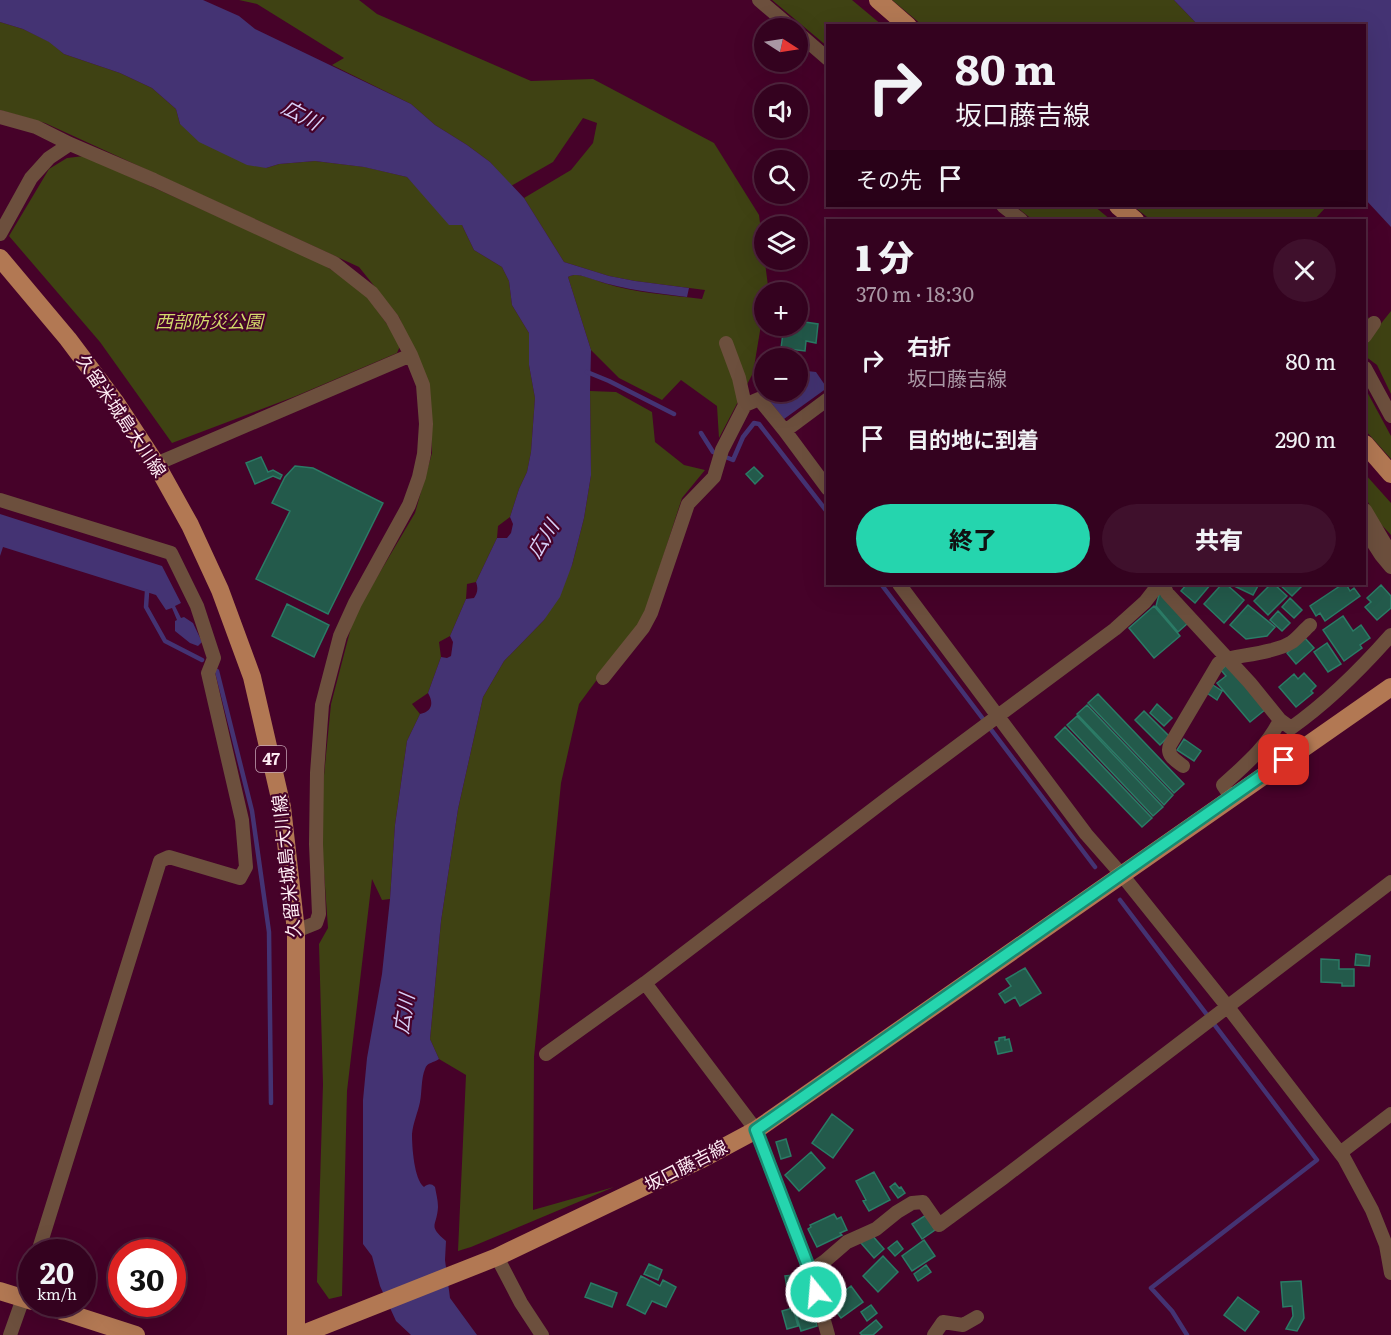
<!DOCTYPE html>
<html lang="ja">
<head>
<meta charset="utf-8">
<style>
	:root { --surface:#34021f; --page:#3f102c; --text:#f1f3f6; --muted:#a997a4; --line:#4e243d; --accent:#25d5ae }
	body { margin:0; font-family:Literata,"Noto Sans JP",serif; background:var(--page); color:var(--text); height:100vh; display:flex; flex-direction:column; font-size:22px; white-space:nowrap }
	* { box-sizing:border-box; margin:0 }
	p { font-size:20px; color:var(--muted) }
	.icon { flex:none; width:33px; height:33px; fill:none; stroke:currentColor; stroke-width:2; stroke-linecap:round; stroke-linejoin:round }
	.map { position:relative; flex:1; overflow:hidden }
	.side { position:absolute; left:826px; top:219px; width:540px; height:366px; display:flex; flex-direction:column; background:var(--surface); border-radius:0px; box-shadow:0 6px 24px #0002,0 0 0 2px var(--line) }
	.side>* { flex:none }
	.hud { position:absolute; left:826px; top:24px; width:540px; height:183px; border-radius:0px; box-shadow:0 6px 24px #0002,0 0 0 2px var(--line); background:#34021f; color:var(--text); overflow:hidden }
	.needle { width:39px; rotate:102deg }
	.fabs { position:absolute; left:754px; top:18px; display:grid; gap:12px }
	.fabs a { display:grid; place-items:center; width:54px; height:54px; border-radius:50%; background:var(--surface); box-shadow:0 6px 24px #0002,0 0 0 2px var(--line); font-size:30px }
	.speed { position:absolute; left:18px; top:1239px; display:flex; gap:12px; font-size:30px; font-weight:700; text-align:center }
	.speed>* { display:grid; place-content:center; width:78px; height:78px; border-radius:50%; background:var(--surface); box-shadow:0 6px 24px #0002,0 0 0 2px var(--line); line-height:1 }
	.speed small { font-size:15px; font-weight:400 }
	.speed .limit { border:9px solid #d22; background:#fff; color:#111 }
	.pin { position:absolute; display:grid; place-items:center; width:51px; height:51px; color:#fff; margin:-26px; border-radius:12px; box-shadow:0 3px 9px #0006 }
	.me { position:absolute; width:66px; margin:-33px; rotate:343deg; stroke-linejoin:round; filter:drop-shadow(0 0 4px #0008) }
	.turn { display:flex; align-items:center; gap:21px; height:126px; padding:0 30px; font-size:27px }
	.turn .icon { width:78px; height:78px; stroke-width:2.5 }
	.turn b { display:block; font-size:42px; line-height:51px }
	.then { display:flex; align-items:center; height:57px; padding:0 30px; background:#0003; gap:12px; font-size:22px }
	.round { display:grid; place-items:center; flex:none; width:63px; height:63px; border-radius:32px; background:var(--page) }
	.headline { display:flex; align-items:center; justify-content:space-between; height:102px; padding:0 30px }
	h1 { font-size:36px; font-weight:800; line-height:45px }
	.action { display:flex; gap:12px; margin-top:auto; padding:12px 30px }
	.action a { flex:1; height:69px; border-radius:36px; background:var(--accent); color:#111; font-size:24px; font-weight:800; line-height:69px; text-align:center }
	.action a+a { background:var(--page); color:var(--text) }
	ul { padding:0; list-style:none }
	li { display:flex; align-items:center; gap:18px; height:78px; padding:0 30px }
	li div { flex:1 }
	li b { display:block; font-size:22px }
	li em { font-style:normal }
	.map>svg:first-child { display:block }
</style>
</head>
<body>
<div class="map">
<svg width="1391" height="1335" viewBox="0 0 1391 1335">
	<rect width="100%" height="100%" fill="#460229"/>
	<!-- green -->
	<path fill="#3f4213" d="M239,0H359L377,14L531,81L593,79L714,143L759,215L768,286L766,292H765V301L753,373L719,438L717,406L681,380L662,400L619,378L591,350L568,277C578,271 594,280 604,283C636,293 669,295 702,299L705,290L635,281L609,276L564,262L524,198L571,170L593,143L597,123L583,118L553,162L511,186L490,162L467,145L435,125L411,104L332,65L344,58L257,4Z
		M772,0H852L882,25L828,26V47Z
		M892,0H1174L1198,25H922Z
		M0,22L23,29L50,42L64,54L120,73L152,88L176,109L180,124L266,168L279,164L315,161L365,167L407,177L423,194L462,225L474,250L502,267L509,281L512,305L529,333V365L535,398L531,452L527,472L519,489L510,517L498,526L497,538L476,582L467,584L466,599L450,636L439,642L441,657L428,693L412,704L420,714L407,741L395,825L390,899L382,900L372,879L347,1091L342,1296L329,1299L317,1282L323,1084L319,944L328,928L320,816L331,704L354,616L415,513L432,453L429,385L399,317L359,267L45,123L0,110Z
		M84,156L321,263L347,280L369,299L397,338L400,346L397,353L296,396L172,443L100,342L9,236L49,169L67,158Z
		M1015,206H1094L1111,220H1033Z
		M1133,206H1327L1314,220H1151Z
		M1391,311V394L1377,365L1365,356V315L1379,326Z
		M1365,388L1391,436V459L1365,430Z
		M590,391L616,392L652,412L655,442L684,465L705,470L682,498L644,616L579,704L561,783L534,1057L533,1210L614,1187L471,1247L458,1251L466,1075L439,1059L430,1039L441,921L458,809L483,697L504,661L544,620L572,565L584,518L591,475Z
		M1365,474L1391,503V535L1377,520L1365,496Z"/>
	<!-- water -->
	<path fill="#443373" d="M0,0H203L239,16L255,29L411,104L435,125L467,145L490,162L524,198L564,262L609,276L635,281L689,288L687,297C656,293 625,290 595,280C587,278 577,272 568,277L591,350L590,391L591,475L584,518L572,565L560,597L544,620L504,661L483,697L458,809L441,921L430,1039L439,1059C434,1063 427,1062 425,1069C421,1079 422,1091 420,1102C418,1112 413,1123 412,1134C412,1147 414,1179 424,1187C428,1184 431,1183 435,1187C436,1193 438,1200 438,1207C437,1227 427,1225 446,1241L445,1260L450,1298L477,1335H411L396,1321L380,1286L372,1256L363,1244V1100L367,1058L382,974L390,899L395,825L407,741L420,714C432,712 434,703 428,693L441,657L447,658L451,656L453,642L450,636L466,599L474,598C478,592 478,588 476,582L497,538H507L511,533L513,524L510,517L519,489L527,472L531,452L535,398L529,365V333L512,305L509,281L502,267L474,250L462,225H449L407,177L364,167L315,161L279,164L266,168L247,165L199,142L180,124L176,109L152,88L120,73L64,54L49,42L23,29L0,22Z
		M1174,0H1391V227L1365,199V26L1198,25Z
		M765,366V392H798V370L816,372L827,388L784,419L760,389Z
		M0,514L162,566L181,603L175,606L181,618L184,617L193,623L202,642L198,646L190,643L175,631V621L177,620L172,608L166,610L156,595L3,547L0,556Z"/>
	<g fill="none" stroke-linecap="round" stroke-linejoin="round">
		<!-- stream -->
		<path stroke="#443373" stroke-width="4.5" d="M587,372L609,381L674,414
			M701,433L713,452L733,460L743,437L754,423L759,424L828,513
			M881,584L1095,867
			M147,592L146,607L165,641L202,660
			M217,671L252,811L269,932L271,1103
			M1120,900L1317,1160L1151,1288L1172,1311L1187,1335"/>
	</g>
	<!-- building -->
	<path fill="#235a4b" stroke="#2b7b66" stroke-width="1.5" d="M798,321L818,324L816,343L806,341L805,351L781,348L784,326H798Z
		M261,457L268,472L273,470L282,475L280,479L273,476L255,484L246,463Z
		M295,466L313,468L383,503L328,614L256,579L290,511L272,503L285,477Z
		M754,467L763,476L755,484L746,474Z
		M1187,584H1211L1195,603L1181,591Z
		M1222,584H1226L1244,600L1224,623L1204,604Z
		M1230,584H1259L1253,595Z
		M1271,584H1274L1287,596L1268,615L1254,601Z
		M1279,584H1304L1292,596Z
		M1343,584H1346L1350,591L1354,588L1360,596L1325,621L1320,613L1316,616L1310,606Z
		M1381,585L1391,596V608L1377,620L1365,607L1371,602L1367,598Z
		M1160,591L1188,623L1178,632L1156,606Z
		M1290,598L1302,610L1294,618L1282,607Z
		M287,604L329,625L314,657L272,636Z
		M1248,605L1275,627L1267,636L1246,639L1230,625Z
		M1154,606L1180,636L1154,658L1129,628Z
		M1278,611L1290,623L1282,631L1270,620Z
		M1343,616L1353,631L1361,625L1370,638L1360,645L1362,648L1344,661L1323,630Z
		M1304,637L1314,648L1296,664L1287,653Z
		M1327,643L1341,664L1328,672L1314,652Z
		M1229,663L1266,709L1250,722L1217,683L1226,676L1221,670Z
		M1304,673L1316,686L1311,691L1313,693L1296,707L1279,687L1294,674L1298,679Z
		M1213,685L1222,691L1217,700L1207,693Z
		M1098,694L1184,784L1174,793L1088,703Z
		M1157,704L1172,718L1164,726L1150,713Z
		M1087,705L1173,795L1164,805L1077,714Z
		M1144,711L1169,736L1160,745L1135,720Z
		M1077,716L1163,807L1153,816L1067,725Z
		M1065,727L1152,818L1142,827L1055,737Z
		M1184,739L1201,751L1194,761L1177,750Z
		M1356,954L1370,956L1369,966L1355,965Z
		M1321,959L1339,960V969H1354V986H1342V983L1321,982Z
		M1025,968L1041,993L1020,1006L1015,997L1005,1003L999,994L1011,986L1006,979Z
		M1005,1037V1040L1009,1039L1012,1051L998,1054L995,1042L999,1041V1038Z
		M832,1114L853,1130L833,1158L812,1143Z
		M786,1139L791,1156L781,1159L776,1142Z
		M811,1152L825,1168L799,1191L785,1175Z
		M874,1172L890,1200L869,1211L863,1201L866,1200L856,1181Z
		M895,1183L899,1188L901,1187L905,1193L898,1198L890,1187Z
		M834,1214L837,1219L841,1217L847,1230L840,1233L842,1235L817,1247L808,1229L811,1227L810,1225Z
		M926,1215L935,1230L922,1239L912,1224Z
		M871,1234L884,1249L874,1258L861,1243Z
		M924,1240L935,1256L912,1271L902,1256Z
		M897,1241L903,1249L895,1256L888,1248Z
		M883,1256L898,1272L878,1292L863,1276Z
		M649,1264L662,1270L658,1280L644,1274Z
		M926,1265L931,1272L918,1281L914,1274Z
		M803,1274L807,1302L795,1304L794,1293L788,1294L785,1276Z
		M641,1276L660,1286L663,1280L676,1287L666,1307L652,1301L645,1314L627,1305Z
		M1301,1281L1304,1318L1297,1331L1286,1329L1293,1316L1292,1306L1283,1307L1281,1282Z
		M591,1283L617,1293L612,1307L585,1297Z
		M851,1286L863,1302L841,1318L827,1299L837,1292L839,1295Z
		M1238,1297L1259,1312L1245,1331L1224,1315Z
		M871,1305L877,1313L867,1321L861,1312Z
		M812,1306L817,1326L801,1331L795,1311Z
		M793,1308L798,1326L787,1329L782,1311Z
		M876,1320L882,1327L873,1335H862L860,1333Z"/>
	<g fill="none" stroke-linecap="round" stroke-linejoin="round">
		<!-- minor -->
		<path stroke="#6c4f3d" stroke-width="14" d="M759,0L792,28
			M798,33L828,59
			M0,117L36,127L70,144L154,180L334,263L372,293L392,319L411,355L423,385L426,424L424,454L419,477L409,505L355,603L340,636L322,705L317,773L316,844L319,914L316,923L296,931
			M1003,206L1021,220
			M0,234L31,178L49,158L70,144
			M1365,336L1374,323
			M1365,368L1391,416
			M828,399L785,431L828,489
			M745,405L759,399L785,431
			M156,464L411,355
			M0,500L171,553L197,606L214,658L208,673L242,820L246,867L240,878L169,857L160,861L38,1252
			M1365,510L1391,554
			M1365,530L1381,555L1391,567
			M899,584L1086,834L1122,875L1227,1006L1344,1158L1372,1210L1386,1245L1391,1273
			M1163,584L1167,593L1250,683L1280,720L1291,728C1328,702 1361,669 1391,635
			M603,678L643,628L651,613L688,504L714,477L722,450L745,405L739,378L726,343
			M1183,766C1175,760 1166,755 1170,745L1218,664L1222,660C1242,655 1277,652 1292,642C1299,637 1304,630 1310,625
			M1231,797L1223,785C1245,765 1267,747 1280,720
			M546,1054L645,983
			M1340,1153L1391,1114
			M497,1257L521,1303L542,1335
			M810,1271L825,1261L847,1242L876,1229L897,1212L912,1203L923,1202L939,1225L1003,1178L1391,882
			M10,1335L32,1273
			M828,1335L810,1271L756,1130L645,983L893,794L1115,629L1145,602L1159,584
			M934,1335L943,1322L963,1325L977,1317"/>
		<!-- major -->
		<path stroke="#b27853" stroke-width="18" d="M878,0L908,26
			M1118,206L1135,220
			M0,258L68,339L116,403L156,464L190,525L220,590L252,677L282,807L296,931V1335
			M1365,444L1391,474
			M0,1291L32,1301
			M40,1304L136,1335
			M300,1335L497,1257L700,1160L756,1130L1391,687"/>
	</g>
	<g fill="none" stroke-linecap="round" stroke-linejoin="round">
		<!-- route casing -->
		<g stroke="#188a71" stroke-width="15">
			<path id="route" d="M816,1292L810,1271L756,1130L1284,760"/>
		</g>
		<!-- route -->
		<use href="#route" stroke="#25d5ae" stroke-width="10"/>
	</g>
	<g text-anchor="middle" stroke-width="4.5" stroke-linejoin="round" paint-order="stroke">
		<!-- shield labels -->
		<rect fill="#460229" stroke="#c7a6b6" stroke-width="1.5" x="256" y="746" width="30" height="26" rx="4.5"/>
		<g font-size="16" font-weight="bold" fill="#feecf3">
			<text x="271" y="765">47</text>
		</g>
		<!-- park labels -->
		<g font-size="18" font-style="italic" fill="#d2da6b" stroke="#460229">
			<text x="209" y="328">西部防災公園</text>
		</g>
		<!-- street labels -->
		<g font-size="18" fill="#feecf3" stroke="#460229">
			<text transform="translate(121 416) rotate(56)" y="6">久留米城島大川線</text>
			<text transform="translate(287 866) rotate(-96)" y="6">久留米城島大川線</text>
			<text transform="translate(686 1166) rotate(-27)" y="6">坂口藤吉線</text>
		</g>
		<!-- water labels -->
		<g font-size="20" font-style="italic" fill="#d6cff6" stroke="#460229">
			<text transform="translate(301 115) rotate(28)" y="7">広川</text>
			<text transform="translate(543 539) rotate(-58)" y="7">広川</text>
			<text transform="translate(404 1014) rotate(-81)" y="7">広川</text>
		</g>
	</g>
</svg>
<div class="fabs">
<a><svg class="needle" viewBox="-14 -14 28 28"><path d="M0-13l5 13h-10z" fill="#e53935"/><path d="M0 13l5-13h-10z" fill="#a997a4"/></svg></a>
<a><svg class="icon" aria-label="sound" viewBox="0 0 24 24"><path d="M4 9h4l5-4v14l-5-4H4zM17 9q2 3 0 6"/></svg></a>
<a><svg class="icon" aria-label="search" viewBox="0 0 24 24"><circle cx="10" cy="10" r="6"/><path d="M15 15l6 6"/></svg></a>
<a><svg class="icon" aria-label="layers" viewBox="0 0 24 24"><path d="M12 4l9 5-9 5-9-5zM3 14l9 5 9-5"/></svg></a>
<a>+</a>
<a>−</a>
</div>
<div class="speed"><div>20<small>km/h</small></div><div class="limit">30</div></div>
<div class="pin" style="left:1284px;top:760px;background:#d93025"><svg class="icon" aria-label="arrive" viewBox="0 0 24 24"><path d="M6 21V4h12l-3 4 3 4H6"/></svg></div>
<svg class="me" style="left:816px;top:1292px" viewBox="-20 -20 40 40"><circle r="17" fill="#25d5ae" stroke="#fff" stroke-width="3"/><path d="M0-11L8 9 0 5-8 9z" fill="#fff"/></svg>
<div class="hud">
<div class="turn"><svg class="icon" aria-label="right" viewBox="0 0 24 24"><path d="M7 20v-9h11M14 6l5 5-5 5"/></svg><div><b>80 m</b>坂口藤吉線</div></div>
<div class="then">その先<svg class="icon" aria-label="arrive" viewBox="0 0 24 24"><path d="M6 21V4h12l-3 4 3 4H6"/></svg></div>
</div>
<section class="side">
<div class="headline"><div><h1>1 分</h1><p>370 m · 18:30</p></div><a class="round"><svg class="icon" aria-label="close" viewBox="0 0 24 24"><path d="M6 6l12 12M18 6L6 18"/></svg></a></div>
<ul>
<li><svg class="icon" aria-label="right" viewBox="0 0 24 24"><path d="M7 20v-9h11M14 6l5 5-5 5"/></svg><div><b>右折</b><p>坂口藤吉線</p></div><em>80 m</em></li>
<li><svg class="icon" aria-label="arrive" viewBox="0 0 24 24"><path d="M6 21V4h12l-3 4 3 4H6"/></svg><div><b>目的地に到着</b></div><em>290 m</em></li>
</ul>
<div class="action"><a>終了</a><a>共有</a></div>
</section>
</div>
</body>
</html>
